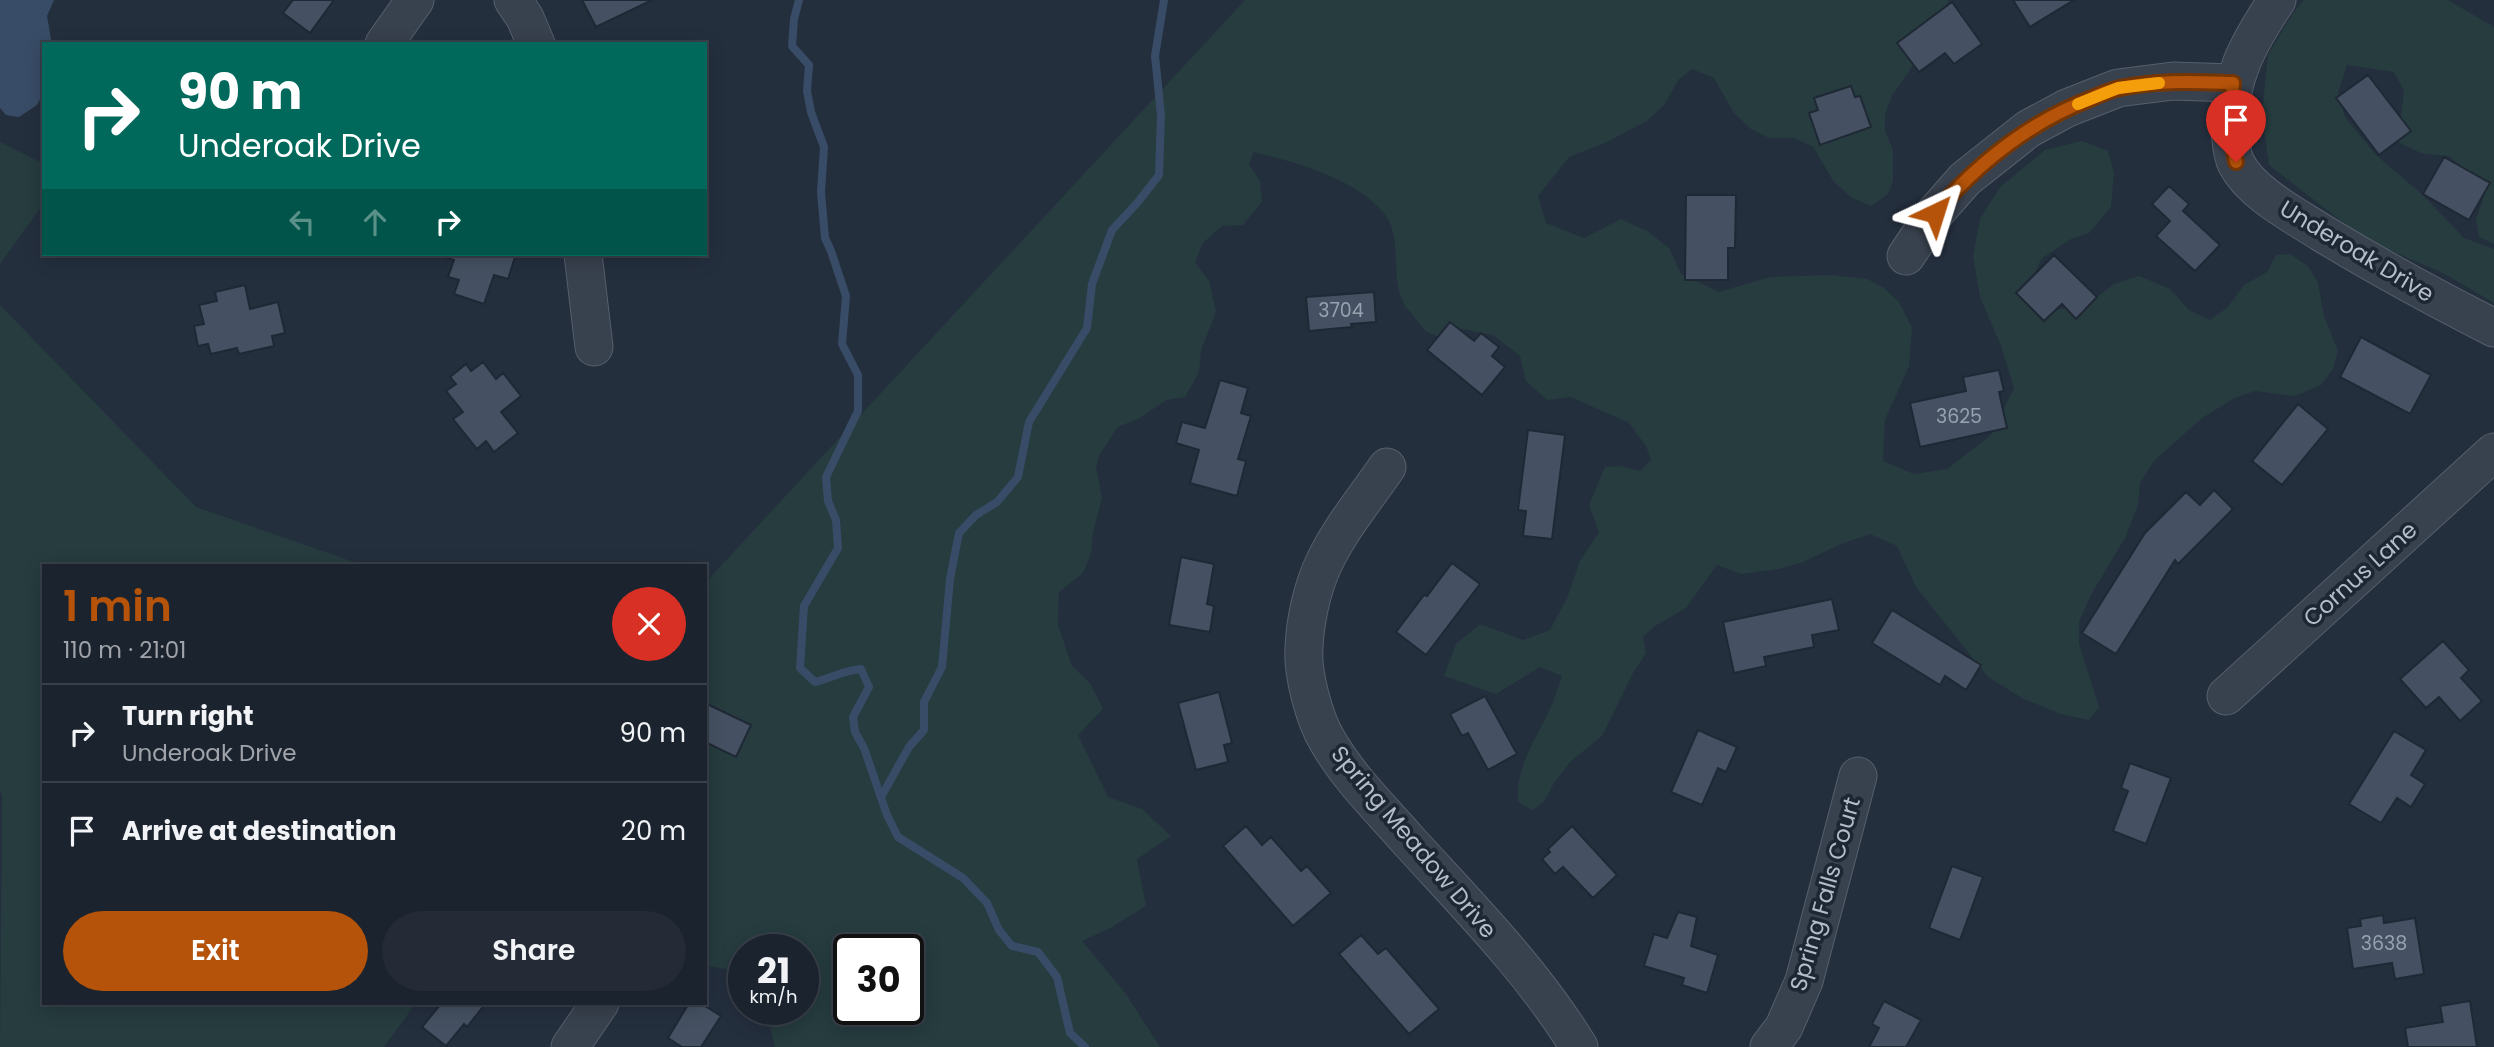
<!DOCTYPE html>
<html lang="en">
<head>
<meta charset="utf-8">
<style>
	:root { --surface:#1b232e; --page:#242b36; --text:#f1f3f6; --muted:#a0a4aa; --line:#39404a; --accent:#b45309 }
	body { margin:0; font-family:Poppins,sans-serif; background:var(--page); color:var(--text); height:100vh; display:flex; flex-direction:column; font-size:26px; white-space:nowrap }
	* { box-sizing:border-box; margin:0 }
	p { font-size:23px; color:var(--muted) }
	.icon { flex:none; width:38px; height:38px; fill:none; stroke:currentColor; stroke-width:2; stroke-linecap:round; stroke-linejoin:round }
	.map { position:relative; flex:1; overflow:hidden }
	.side { position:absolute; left:42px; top:564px; width:665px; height:441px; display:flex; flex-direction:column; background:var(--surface); border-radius:0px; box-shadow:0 4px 18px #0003,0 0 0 2px var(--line) }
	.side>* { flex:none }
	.banner { position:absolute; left:42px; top:42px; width:665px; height:214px; border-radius:0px; box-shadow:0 4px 18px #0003,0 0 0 2px var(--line); background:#00695c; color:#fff; overflow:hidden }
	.speed { position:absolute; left:728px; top:934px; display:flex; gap:14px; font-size:35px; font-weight:700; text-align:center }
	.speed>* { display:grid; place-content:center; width:91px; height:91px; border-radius:50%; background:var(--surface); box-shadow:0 4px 18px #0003,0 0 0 2px var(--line); line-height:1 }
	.speed small { font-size:18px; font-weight:400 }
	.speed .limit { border:4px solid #111; border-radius:10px; background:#fff; color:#111 }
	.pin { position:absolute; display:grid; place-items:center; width:60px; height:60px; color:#fff; margin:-72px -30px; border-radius:50% 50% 50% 0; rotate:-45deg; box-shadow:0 0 7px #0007 }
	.pin .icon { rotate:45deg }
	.me { position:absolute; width:77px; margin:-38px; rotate:41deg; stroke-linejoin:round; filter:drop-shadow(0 0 5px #0008) }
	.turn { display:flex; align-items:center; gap:24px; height:147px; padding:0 21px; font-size:32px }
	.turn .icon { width:91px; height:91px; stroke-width:2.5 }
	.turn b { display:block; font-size:49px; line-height:60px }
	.lanes { display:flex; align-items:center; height:66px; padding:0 21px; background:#0003; justify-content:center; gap:35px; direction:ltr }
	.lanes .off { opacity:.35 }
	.round { display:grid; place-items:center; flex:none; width:74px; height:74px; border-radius:37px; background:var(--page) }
	.head { display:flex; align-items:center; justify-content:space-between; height:119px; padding:0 21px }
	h1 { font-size:42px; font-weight:600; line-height:52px; color:var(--accent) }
	.primary-button { display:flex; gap:14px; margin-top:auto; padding:14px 21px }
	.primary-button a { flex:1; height:80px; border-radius:42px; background:var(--accent); color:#fff; font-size:28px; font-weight:600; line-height:80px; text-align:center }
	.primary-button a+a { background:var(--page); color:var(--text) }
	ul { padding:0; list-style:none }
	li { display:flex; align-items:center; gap:21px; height:98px; padding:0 21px; border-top:2px solid var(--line) }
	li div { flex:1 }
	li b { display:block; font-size:26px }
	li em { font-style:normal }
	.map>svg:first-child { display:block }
</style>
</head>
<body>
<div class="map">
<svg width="2494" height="1047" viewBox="0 0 2494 1047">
	<rect width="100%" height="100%" fill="#242f3e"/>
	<!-- green -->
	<path fill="#263c3f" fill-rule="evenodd" d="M1245,0H1949L1912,67L1892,96L1885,114V131L1893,150V181L1888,194L1871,206L1852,198L1834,182L1813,147L1794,138H1769L1751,129L1734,113L1714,78L1692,69L1678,80L1665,104L1647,121L1605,143L1569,157L1538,196L1546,223L1584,238L1621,219L1647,231L1669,248L1681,274L1719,292L1770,277L1831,275L1867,279L1883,287L1899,302L1912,328L1909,366L1885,420L1883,461L1914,474L1947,469L1991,435L2014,388L2001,346L1980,297L1973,256L1980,219L2000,187L2045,150L2082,141L2108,151L2114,173L2111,207L2089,233L2071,239L2041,259L2030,286L2036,313L2087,305L2114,284L2139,276L2170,289L2189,310L2210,320L2227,308L2244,285L2267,272L2276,255L2290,254L2308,266L2318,283L2324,316L2338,351L2333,369L2321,385L2295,396L2255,391L2235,398L2202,418L2154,461L2140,483L2138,505L2125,538L2092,593L2079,622V644L2099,707L2089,720L2061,714L2024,699L1988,677L1916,587L1897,546L1870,534L1841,544L1803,562L1779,569L1741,574L1717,565L1686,608L1655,626L1643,637L1646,653L1633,673L1602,736L1571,761L1554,783L1544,802L1532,810L1518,802C1515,769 1534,742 1548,713C1554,701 1558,688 1562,676L1540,667L1496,694L1444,676L1456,644L1480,624L1523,640L1550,630L1567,598L1580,561L1599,532L1589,505L1605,467L1620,466L1640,471L1651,460L1646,446L1629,423L1571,397L1547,400L1526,381L1520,356L1493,335L1462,329L1446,338C1425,333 1426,333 1413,315C1410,311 1405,307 1403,302C1390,277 1403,236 1384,213C1356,179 1295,162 1254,152L1249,164L1260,181L1262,202L1243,225L1222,226L1203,243L1195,262L1209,281L1216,312L1201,350L1199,372L1185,397L1166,400L1140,418L1118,427L1100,454L1096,467L1102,498L1093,532L1091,553L1083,573L1059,592L1058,625L1072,666L1090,683L1103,709L1078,735L1108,797L1142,809L1171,836L1137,859L1146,906L1112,927L1082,941L1126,994L1160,1047H775L771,1031L772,1010H803V950H744V976L739,972L705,965V583ZM849,950H908V1010H849Z
		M2304,0H2448L2494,27V244L2479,237L2476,219L2486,191L2449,156L2423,154L2398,142L2404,91L2394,72L2347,65L2338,93L2345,117L2376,155L2424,196L2464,238L2494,249V303L2445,274L2364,239L2269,165L2262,113L2268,55L2293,13Z
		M0,142L44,164V203L0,264Z
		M0,305L196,507L363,565H44V1003H416L384,1047H0L2,797L0,790Z"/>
	<!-- water -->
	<path fill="#394c67" d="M0,0H54L47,16L52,44H44V92L37,105L19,117L6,115L0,108Z"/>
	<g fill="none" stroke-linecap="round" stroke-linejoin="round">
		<!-- stream -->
		<path stroke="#394c67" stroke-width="8" d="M799,0L794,19L792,46L809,65L807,91L811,112L824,147L821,192L825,238L831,251L846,296L842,344L858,375V411L826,477L828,501L836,520L838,548L804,606L800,668L815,682C832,678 844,670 861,669L869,687L853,717L855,732L864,748L887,815L898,837L963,878L987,903L999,930L1012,946L1038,952L1057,977L1070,1033L1085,1047
			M881,797L909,747L924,730V702L942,667L950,579L959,533L976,515L997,502L1018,477L1029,422L1087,328L1092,284L1112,230L1138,202L1159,175L1161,115L1155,56L1164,0"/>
	</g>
	<!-- building -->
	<path fill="#455162" stroke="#1f2835" stroke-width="2" d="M293,0H334L310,33L283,13Z
		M582,0H652L596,27Z
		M2013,0H2074L2030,27Z
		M1952,2L1982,44L1954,64L1945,53L1919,72L1897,43Z
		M2368,75L2411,131L2379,155L2336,98Z
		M1851,86L1855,97L1860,96L1871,127L1820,145L1809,113L1818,110L1814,98Z
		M2444,157L2490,183L2469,220L2423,194Z
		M2169,186L2189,204L2183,211L2220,245L2195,271L2156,236L2170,221L2152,204Z
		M1686,195H1736L1735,248H1728V280H1685Z
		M444,254H516L508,279L494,275L484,304L454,294L459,280L448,277L454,260L443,257Z
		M2054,255L2097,297L2076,319L2062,304L2044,321L2016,293Z
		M245,285L250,309L278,302L285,333L272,336L274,346L239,354L237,348L211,354L208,344L198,346L194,326L204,324L199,305L217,301L215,292Z
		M1374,292L1376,322L1351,324L1352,327L1309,331L1306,297Z
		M1450,322L1474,341L1481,333L1499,347L1492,356L1505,367L1482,395L1427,350Z
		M2361,337L2431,375L2410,414L2340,377Z
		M483,362L496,379L503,373L521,396L501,412L518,433L494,452L486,441L477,449L453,419L463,412L446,391L456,384L450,377L466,364L471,371Z
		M1999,370L2004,391L1999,392L2007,428L1920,447L1910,403L1966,391L1963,377Z
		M1220,380L1248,388L1241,413L1251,416L1238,459L1246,461L1237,496L1190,483L1199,450L1176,443L1182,422L1205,428Z
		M2298,404L2328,429L2282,485L2252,461Z
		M1528,430L1565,435L1552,539L1523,536L1526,511L1518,510Z
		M2214,490L2233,509L2178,564L2175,560L2116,654L2082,633L2145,533L2186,492L2200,505Z
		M1181,557L1214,564L1207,604L1214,606L1210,632L1169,625Z
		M1452,563L1480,584L1426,655L1396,632L1424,595L1427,596Z
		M1832,599L1839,630L1812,635L1814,647L1764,657L1766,666L1734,673L1723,622Z
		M1892,610L1981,665L1966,690L1945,676L1940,685L1872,643Z
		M2443,641L2469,670L2461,678L2482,701L2460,721L2439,697L2426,708L2400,679Z
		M1219,692L1232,743L1224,745L1228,762L1196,770L1178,703Z
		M1485,696L1517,754L1488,770L1468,733L1462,736L1450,714Z
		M705,703L751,725L736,757L705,742Z
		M1698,730L1737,747L1726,772L1718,768L1702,805L1671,792Z
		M2394,731L2426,750L2411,775L2425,784L2411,807L2397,798L2381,823L2349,804Z
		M2130,763L2171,778L2146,844L2113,831L2128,791L2121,788Z
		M1246,826L1262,845L1271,837L1301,871L1307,866L1331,893L1293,926L1223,846Z
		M1572,826L1617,875L1593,898L1563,867L1555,874L1542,859L1550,852L1548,849Z
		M1952,866L1983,877L1960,940L1929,928Z
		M1678,912L1697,917L1691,946L1718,955L1707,993L1682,985L1684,978L1644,966L1654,934L1667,938Z
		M2383,915L2384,923L2415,918L2424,974L2395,979L2392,963L2353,969L2347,928L2361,926L2360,919Z
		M1361,935L1378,954L1386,948L1439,1009L1409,1034L1339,954Z
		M1884,1001L1921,1020L1906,1047H1869L1879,1028L1872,1024Z
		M2470,1001L2477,1047H2408L2405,1028L2443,1022L2440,1006Z
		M437,1003H486L467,1027L464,1024L446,1046L422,1027L440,1005Z
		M689,1003H700L721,1016L701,1047H682L668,1038Z"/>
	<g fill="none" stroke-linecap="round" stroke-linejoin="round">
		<!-- minor casing -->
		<g stroke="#565f6c" stroke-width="39">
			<path id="minor" d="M513,0L525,18L536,44
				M2277,0C2249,42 2227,80 2230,132C2231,141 2232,155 2236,163C2251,193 2294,215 2322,233C2378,267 2435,298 2494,328
				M384,44L415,0
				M583,254L594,347
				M1906,256L1935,213L1965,179L2028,129L2067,108L2118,88L2173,81L2233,83
				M1387,467C1365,499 1339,530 1323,565C1312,589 1305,621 1304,648C1302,673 1314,718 1327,740C1348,777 1379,807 1407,839C1467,905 1532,970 1579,1047
				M2226,696L2494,452
				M570,1047L600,1003
				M1769,1047L1784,1027L1804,981L1858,776"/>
		</g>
		<!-- minor -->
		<use href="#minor" stroke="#38414e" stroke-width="37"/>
	</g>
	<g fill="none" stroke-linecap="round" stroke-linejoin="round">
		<!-- route casing -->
		<g stroke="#753606" stroke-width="18">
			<path id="route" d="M1935,213C1978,163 2028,123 2090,99C2099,95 2110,90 2120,88C2158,80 2195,82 2233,83C2230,111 2230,135 2236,162"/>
		</g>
		<!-- route -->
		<use href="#route" stroke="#b45309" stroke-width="12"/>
		<!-- slow -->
		<path stroke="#f59e0b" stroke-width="12" d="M2078,104L2118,88L2159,83"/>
	</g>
	<g text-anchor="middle" stroke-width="7" stroke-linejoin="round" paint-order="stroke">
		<!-- number labels -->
		<g font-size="19" fill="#98a1af">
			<text x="1341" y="317">3704</text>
			<text x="1959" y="423">3625</text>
			<text x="2384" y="950">3638</text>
		</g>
		<!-- street labels -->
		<g font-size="23" fill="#b4bcc9" stroke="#1d2633">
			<text transform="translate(2357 251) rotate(31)" y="8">Underoak Drive</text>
			<text transform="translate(2360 574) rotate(-42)" y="8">Cornus Lane</text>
			<text transform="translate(1414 842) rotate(50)" y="8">Spring Meadow Drive</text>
			<text transform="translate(1825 894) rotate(-74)" y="8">Spring Falls Court</text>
		</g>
	</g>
</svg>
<div class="speed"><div>21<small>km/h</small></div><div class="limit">30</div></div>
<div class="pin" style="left:2236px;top:162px;background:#d93025"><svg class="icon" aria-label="arrive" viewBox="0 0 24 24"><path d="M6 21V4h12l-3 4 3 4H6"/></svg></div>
<svg class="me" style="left:1935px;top:213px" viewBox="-20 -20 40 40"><path d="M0-17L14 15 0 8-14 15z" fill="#b45309" stroke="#fff" stroke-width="4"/></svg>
<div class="banner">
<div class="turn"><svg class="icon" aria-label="right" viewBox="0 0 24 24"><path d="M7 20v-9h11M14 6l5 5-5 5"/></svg><div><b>90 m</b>Underoak Drive</div></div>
<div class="lanes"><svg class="icon off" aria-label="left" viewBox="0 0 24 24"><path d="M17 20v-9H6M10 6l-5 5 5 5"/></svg><svg class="icon off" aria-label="ahead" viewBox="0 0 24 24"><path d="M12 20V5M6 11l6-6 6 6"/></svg><svg class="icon" aria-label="right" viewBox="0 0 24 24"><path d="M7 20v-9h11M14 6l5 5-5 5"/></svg></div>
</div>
<section class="side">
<div class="head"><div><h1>1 min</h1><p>110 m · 21:01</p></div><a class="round" style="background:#d93025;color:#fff"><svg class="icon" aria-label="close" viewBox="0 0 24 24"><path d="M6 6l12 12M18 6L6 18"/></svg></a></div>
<ul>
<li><svg class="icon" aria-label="right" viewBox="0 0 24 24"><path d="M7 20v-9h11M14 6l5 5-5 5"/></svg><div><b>Turn right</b><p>Underoak Drive</p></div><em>90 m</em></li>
<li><svg class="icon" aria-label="arrive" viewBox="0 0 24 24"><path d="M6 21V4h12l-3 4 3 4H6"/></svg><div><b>Arrive at destination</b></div><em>20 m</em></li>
</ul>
<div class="primary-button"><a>Exit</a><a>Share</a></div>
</section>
</div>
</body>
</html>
